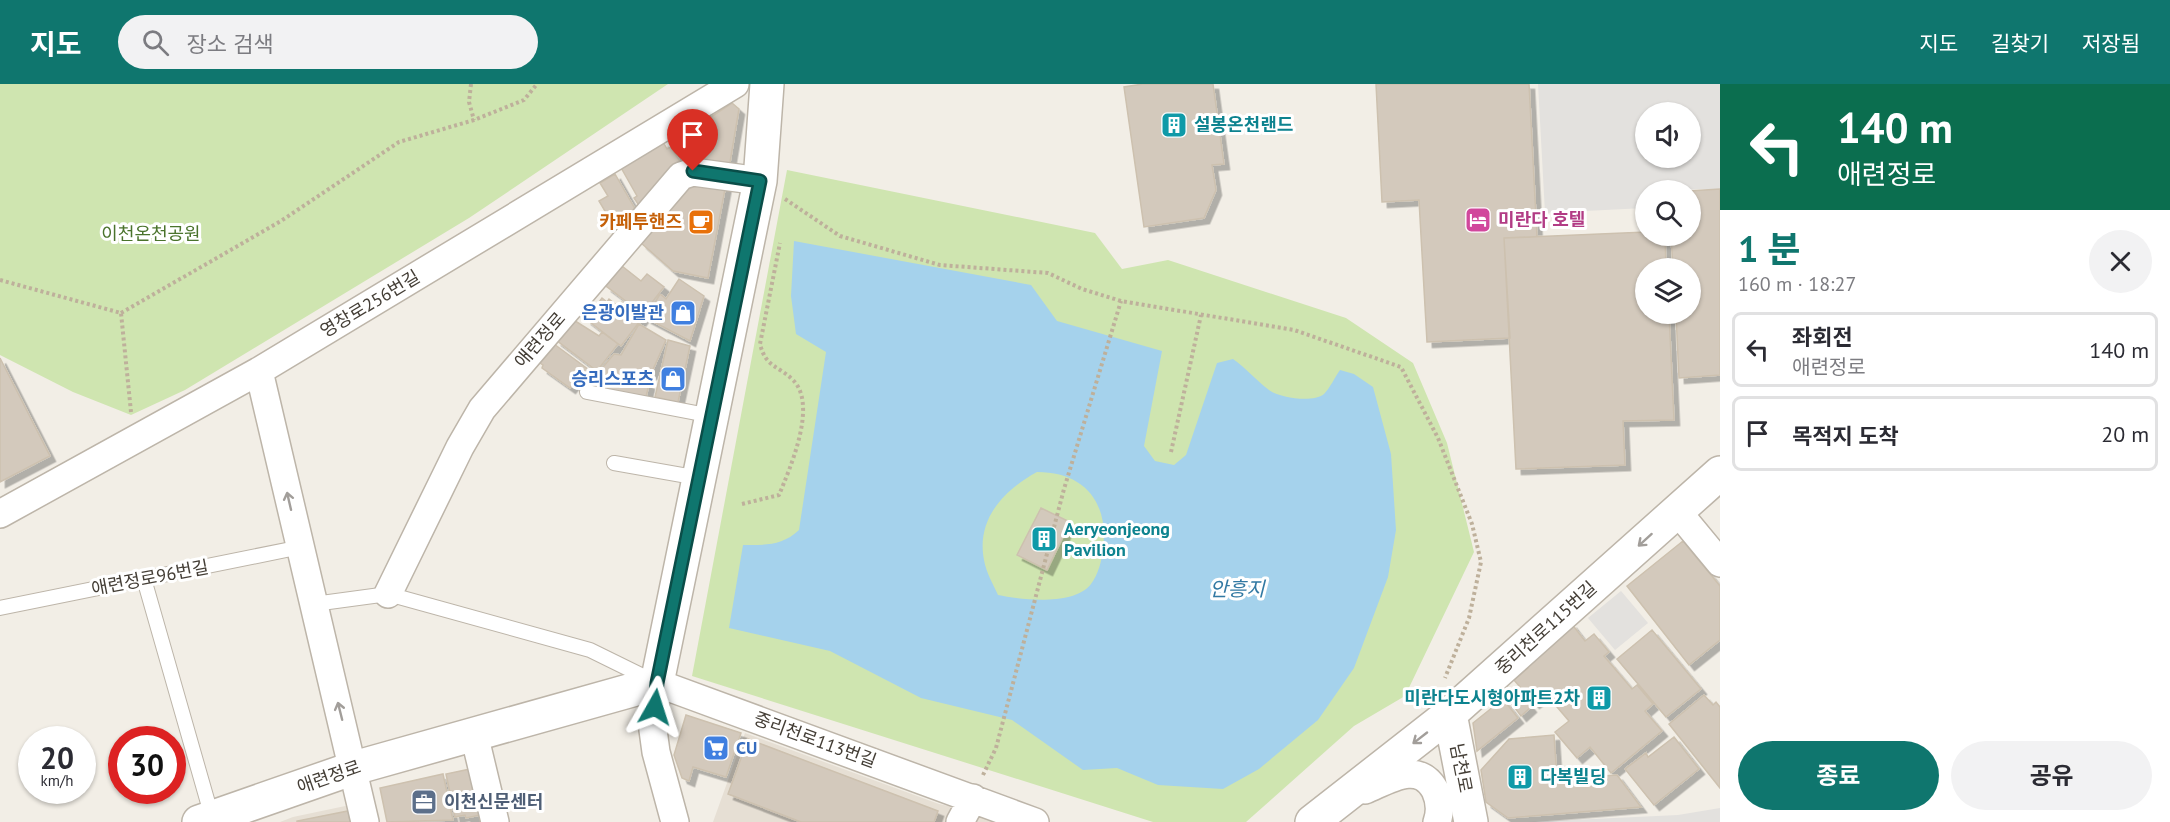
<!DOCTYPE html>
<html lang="ko">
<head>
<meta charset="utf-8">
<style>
	:root { --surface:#fff; --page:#f2f2f3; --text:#2b2b33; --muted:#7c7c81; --line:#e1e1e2; --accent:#0f766e }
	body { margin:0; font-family:"PT Sans","Noto Sans KR",sans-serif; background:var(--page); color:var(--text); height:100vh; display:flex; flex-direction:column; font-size:22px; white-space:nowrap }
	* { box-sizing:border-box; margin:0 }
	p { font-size:20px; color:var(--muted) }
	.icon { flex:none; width:33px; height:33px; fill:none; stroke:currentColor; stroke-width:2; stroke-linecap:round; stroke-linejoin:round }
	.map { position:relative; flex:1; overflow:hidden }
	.drawer { display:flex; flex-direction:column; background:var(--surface); width:450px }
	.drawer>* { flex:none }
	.hud { background:#0b6e4f; color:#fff; overflow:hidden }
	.tools { position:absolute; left:1635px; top:18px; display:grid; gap:12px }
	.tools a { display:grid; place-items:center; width:66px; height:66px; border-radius:50%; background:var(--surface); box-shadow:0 2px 4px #0004; font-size:30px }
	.speed { position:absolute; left:18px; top:642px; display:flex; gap:12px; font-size:30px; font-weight:700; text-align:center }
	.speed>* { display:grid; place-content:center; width:78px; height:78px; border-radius:50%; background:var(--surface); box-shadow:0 2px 4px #0004; line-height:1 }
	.speed small { font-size:15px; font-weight:400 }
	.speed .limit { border:9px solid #d22; background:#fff; color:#111 }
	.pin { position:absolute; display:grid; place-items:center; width:51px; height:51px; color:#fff; margin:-62px -26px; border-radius:50% 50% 50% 0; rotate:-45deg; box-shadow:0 0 6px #0007 }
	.pin .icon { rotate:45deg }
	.me { position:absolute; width:66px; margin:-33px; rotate:6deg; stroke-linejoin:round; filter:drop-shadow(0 0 4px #0008) }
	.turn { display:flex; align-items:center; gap:21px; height:126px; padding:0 18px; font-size:27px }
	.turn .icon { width:78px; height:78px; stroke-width:2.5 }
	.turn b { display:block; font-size:42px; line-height:51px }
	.round { display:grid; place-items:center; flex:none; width:63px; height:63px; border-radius:32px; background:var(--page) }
	.head { display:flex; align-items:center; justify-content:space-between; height:102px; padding:0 18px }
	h1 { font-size:36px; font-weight:700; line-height:45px; color:var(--accent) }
	.button { display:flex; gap:12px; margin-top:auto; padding:12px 18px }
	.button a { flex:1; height:69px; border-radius:36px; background:var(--accent); color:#fff; font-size:24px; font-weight:700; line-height:69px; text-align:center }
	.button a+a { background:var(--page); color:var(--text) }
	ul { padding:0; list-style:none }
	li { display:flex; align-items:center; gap:18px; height:75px; margin:0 12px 9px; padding:0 6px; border:3px solid var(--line); border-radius:9px }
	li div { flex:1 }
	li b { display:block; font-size:22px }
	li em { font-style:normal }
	header { display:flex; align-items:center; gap:36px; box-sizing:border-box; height:84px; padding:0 30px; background:var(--accent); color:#fff }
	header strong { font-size:28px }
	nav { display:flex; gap:33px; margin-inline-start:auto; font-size:21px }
	.search { width:420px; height:54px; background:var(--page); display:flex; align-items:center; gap:15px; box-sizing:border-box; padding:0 21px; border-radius:33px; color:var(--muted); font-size:22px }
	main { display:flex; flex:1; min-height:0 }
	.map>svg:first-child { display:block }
</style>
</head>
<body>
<header>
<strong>지도</strong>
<div class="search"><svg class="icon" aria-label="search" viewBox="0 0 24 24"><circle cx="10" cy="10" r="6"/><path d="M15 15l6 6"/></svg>장소 검색</div>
<nav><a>지도</a><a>길찾기</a><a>저장됨</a></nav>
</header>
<main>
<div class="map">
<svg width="1720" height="738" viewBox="0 0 1720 738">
	<defs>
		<filter id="shadow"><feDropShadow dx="5.5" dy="5.5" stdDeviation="0" flood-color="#0004"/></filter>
	</defs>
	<rect width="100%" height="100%" fill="#f2eee6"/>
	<!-- residential -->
	<path fill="#e6dfd4" d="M745,649L939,720L975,728L998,738H713Z
		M350,721L353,738H280L293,733Z"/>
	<!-- green -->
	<path fill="#cfe5b0" d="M0,0H668L469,134L185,306L131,331L73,308L0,271Z
		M787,86L1095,149L1122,185L1168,176L1346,234L1413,279L1447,359L1474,468L1405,612L1354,642L1246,738H1153L692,592Z"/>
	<!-- parking -->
	<path fill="#e3e1de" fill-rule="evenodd" d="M1538,0H1720V105L1646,106L1645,124L1545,129ZM1646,28H1690V74H1646Z
		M1621,507L1648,539L1615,566L1588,534Z
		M1720,724V738H1529L1678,731Z"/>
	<!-- water -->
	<path fill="#a5d2ec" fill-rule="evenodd" d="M794,157L1031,201L1057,237L1162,267L1144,362L1155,377L1174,381L1186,371L1217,279L1233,275C1246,284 1256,296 1269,306C1280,314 1313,319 1324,310C1330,304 1335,293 1340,286L1354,290L1373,303L1391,370L1396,446L1388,493L1354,584L1318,636L1259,685L1223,705L1158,701L1117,684L1083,686L1012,636L921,614L830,567L729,544L743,461C765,461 782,462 799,446L826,268L796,250L791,212ZM1037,388C1085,388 1109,419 1103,465C1102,476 1098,491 1091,500C1074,522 1022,516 998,511C993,500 986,488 984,476C976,435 1004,406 1037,388Z"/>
	<!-- building -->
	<path fill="#d3c9bc" stroke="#cdc1af" stroke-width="1.5" filter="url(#shadow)" d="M1143,0H1213L1224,80L1212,81L1216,106L1204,134L1144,143L1124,3Z
		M1376,0H1529L1537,153L1504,154L1510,254L1427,258L1419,116L1382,118Z
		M732,19L739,25L729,84L687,75L685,61L679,54Z
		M663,58L667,65L671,63L684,84L654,102L660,111L640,123L634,114L637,112L619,80Z
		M615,90L638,130L615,144L599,117L608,112L600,99Z
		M686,94L726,100L708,194L673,187L641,159Z
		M1720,105V291L1679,294L1676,230H1690V184H1673L1671,152H1690V107Z
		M1646,148V152H1665L1666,184H1646V230H1669L1674,336L1623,337L1625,381L1516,385L1504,154Z
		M622,182L641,197L647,190L664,203L643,230L606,202Z
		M679,195L704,212L690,257L646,234L660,210L666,215Z
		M602,214L607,218L609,215L619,223L622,218L643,233L621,262L586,235Z
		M572,235L599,252L602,248L618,260L597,287L556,256Z
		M639,240L666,256L651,290L647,287L642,297L649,300L646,313L603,305V292L598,289L614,270L621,271Z
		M668,256L690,262L678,318L655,313Z
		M554,260L589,286L578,302L574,299L570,304L542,284L543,281L540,279Z
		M0,274L50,372L0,398Z
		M1041,424L1070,438L1047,486L1017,471Z
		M1683,457L1720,502V556L1689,581L1627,502Z
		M1571,539L1585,557L1594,550L1609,568L1604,572L1632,605L1637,601L1653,620L1645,627L1662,647L1611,689L1590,663L1577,674L1555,648L1569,637L1546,610L1534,619L1514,596L1528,584L1523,579Z
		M1652,546L1701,605L1666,633L1617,575Z
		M1515,603L1531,623L1521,632L1505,611Z
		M1704,611L1713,621L1716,618L1720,623V704L1669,640Z
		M1503,615L1518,634L1477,667L1473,639Z
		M686,631L741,649L726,693L693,683L689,697L682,694L674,671Z
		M1554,651L1557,695L1617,691L1641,723L1508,734L1486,718L1481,686L1509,655Z
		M1674,653L1699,685L1654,721L1625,685L1646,669L1648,673Z
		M748,655L938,727L934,738H801L728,710Z
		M475,684L485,730L466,734L465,731L455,733L446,690Z
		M443,690L453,736L387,738L380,704Z
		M348,727L350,738H297V737Z"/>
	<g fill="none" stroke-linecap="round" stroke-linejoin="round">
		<!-- service casing -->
		<g stroke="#bdb5a9" stroke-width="16">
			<path id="service" d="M587,308L712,332
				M614,379L699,394
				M144,495L212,733
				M314,520L388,510L590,566L649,595
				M0,524L301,463"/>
		</g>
		<!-- minor casing -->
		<g stroke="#bdb5a9" stroke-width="30">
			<path id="minor" d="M259,287L365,738
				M1677,427L1720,479
				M0,430L259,287L735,0
				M388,510L460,363L482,325L681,92L693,88L760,97
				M474,650L495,738
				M1365,706C1389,696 1418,676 1435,706C1440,717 1441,727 1437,738
				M675,738L656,668L653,646L657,599L1035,738
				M960,738L973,714"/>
		</g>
		<!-- tertiary casing -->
		<g stroke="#bdb5a9" stroke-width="36">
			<path id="tertiary" d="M1450,630L1471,738
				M199,738L354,684L657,599L760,97L767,0
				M1312,738L1450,630L1720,389"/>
		</g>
		<!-- path -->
		<path stroke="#beb09b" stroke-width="4" stroke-dasharray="3 3" stroke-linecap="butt" d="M471,0L469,18L474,36
			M785,115L840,152L940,181L1048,189L1082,205L1121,217L1294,246L1401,283L1438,354L1472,440L1481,478L1469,534L1445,594
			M0,196L121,229L131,328
			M121,229L281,137L399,58L474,36L524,16L537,0
			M1171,368L1201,231
			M742,420L779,411C790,384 818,321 793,296C778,281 766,284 760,260L780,159
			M983,691L996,664L1064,405L1121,217"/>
		<!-- service -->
		<use href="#service" stroke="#fff" stroke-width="14"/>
		<!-- minor -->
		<use href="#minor" stroke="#fff" stroke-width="27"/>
		<!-- tertiary -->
		<use href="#tertiary" stroke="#fff" stroke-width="33"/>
	</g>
	<!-- one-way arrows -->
	<defs><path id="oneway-shaft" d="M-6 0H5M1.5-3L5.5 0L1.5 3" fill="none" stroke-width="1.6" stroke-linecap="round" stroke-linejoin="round" transform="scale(1.5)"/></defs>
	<g stroke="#a29e9a">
		<use href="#oneway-shaft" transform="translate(289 417) rotate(-103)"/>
		<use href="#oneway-shaft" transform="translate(1645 456) rotate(138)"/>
		<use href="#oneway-shaft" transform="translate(340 627) rotate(-104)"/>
		<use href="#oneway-shaft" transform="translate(1420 654) rotate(142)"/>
	</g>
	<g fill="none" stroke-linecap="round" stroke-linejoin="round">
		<!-- route casing -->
		<g stroke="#0a4d48" stroke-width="15">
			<path id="route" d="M655,623L657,599L760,97L693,87"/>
		</g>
		<!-- route -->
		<use href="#route" stroke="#0f766e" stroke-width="10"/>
	</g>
	<!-- icons -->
	<defs>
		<g id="building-square" transform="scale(1.35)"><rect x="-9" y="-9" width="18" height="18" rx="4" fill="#0f9aa8" stroke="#fff"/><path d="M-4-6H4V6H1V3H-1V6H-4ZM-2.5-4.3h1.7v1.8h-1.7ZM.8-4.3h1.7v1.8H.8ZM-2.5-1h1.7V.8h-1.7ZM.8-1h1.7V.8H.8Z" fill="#fff"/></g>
		<g id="hotel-square" transform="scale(1.35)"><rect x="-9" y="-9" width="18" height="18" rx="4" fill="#d1479c" stroke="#fff"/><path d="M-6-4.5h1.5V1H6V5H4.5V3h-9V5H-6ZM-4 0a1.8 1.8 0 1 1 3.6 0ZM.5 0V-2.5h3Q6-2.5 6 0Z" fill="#fff"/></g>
		<g id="cafe-square" transform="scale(1.35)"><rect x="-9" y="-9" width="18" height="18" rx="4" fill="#e8710a" stroke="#fff"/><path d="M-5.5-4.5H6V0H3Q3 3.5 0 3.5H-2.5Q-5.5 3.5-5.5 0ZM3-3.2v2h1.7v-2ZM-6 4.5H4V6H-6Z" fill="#fff"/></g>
		<g id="shop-square" transform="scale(1.35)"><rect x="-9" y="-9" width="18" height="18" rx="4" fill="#3f7fe0" stroke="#fff"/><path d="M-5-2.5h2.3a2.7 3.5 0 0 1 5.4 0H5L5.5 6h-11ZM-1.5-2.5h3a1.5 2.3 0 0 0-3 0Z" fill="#fff"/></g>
		<g id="supermarket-square" transform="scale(1.35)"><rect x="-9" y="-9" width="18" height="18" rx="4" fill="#3f7fe0" stroke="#fff"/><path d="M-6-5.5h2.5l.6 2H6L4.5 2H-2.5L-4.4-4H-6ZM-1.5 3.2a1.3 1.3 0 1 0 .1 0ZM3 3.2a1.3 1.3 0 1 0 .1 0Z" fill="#fff"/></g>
		<g id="office-square" transform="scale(1.35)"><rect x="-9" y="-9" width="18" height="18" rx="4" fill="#5c6f8a" stroke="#fff"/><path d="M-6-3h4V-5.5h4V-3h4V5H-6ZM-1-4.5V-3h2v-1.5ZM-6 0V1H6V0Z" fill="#fff"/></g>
	</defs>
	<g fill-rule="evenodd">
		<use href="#building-square" x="1174" y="41"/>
		<use href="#hotel-square" x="1478" y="136"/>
		<use href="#cafe-square" x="701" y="138"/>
		<use href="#shop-square" x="683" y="229"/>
		<use href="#shop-square" x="673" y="295"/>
		<use href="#building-square" x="1044" y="455"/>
		<use href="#building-square" x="1599" y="614"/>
		<use href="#supermarket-square" x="716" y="664"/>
		<use href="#building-square" x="1520" y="693"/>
		<use href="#office-square" x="424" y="718"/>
	</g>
	<g text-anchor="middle" stroke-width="6" stroke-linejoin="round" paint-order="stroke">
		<!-- culture labels -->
		<g font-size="18" font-weight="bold" fill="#0d838f" stroke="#fff" text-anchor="start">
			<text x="1194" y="47">설봉온천랜드</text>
			<text x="1064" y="451">Aeryeonjeong<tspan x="1064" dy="21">Pavilion</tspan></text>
			<text x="1580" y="620" text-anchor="end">미란다도시형아파트2차</text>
			<text x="1540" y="699">다복빌딩</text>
		</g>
		<!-- hotel labels -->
		<g font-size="18" font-weight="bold" fill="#b23c85" stroke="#fff" text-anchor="start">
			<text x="1498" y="142">미란다 호텔</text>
		</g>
		<!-- food labels -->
		<g font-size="18" font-weight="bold" fill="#c56008" stroke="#fff" text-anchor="end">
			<text x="682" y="144">카페투핸즈</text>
		</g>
		<!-- park labels -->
		<g font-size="18" fill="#4a732c" stroke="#fff">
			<text x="151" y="156">이천온천공원</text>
		</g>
		<!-- street labels -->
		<g font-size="18" fill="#443e36" stroke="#fff">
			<text transform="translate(370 220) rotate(-31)" y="6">영창로256번길</text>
			<text transform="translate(540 256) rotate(-49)" y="6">애련정로</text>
			<text transform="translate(150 494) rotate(-11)" y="6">애련정로96번길</text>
			<text transform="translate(1546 544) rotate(-42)" y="6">중리천로115번길</text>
			<text transform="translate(815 656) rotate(20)" y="6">중리천로113번길</text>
			<text transform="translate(1461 684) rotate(79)" y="6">남천로</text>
			<text transform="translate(329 693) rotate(-19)" y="6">애련정로</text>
		</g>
		<!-- shop labels -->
		<g font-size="18" font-weight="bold" fill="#366cbe" stroke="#fff" text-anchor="end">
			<text x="664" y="235">은광이발관</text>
			<text x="654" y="301">승리스포츠</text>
			<text x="736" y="670" text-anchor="start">CU</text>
		</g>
		<!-- service labels -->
		<g font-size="18" font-weight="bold" fill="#4e5e75" stroke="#fff" text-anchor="start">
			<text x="444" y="724">이천신문센터</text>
		</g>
		<!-- water labels -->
		<g font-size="20" font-style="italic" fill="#3279a3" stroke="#fff">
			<text x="1237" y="512">안흥지</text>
		</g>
	</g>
</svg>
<div class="tools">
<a><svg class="icon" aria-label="sound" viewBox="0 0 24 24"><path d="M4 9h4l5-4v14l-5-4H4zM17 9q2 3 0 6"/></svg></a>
<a><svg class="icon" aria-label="search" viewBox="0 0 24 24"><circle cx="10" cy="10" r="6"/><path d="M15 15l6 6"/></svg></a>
<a><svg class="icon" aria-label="layers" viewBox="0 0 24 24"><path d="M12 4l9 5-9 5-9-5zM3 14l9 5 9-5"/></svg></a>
</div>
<div class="speed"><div>20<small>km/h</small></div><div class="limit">30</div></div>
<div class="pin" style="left:693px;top:87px;background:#d93025"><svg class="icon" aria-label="arrive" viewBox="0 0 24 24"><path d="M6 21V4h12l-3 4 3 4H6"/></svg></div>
<svg class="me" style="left:655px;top:623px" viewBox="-20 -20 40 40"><path d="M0-17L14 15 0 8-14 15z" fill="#0f766e" stroke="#fff" stroke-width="4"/></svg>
</div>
<section class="drawer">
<div class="hud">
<div class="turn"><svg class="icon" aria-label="left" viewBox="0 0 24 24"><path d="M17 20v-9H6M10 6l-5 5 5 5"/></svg><div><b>140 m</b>애련정로</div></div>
</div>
<div class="head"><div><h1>1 분</h1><p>160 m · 18:27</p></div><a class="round"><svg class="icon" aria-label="close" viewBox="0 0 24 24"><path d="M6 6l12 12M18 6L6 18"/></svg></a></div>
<ul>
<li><svg class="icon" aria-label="left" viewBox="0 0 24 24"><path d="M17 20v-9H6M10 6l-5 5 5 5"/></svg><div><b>좌회전</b><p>애련정로</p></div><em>140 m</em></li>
<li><svg class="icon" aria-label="arrive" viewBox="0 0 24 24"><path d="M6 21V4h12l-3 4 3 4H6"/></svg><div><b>목적지 도착</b></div><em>20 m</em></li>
</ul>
<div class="button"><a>종료</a><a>공유</a></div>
</section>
</main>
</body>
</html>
